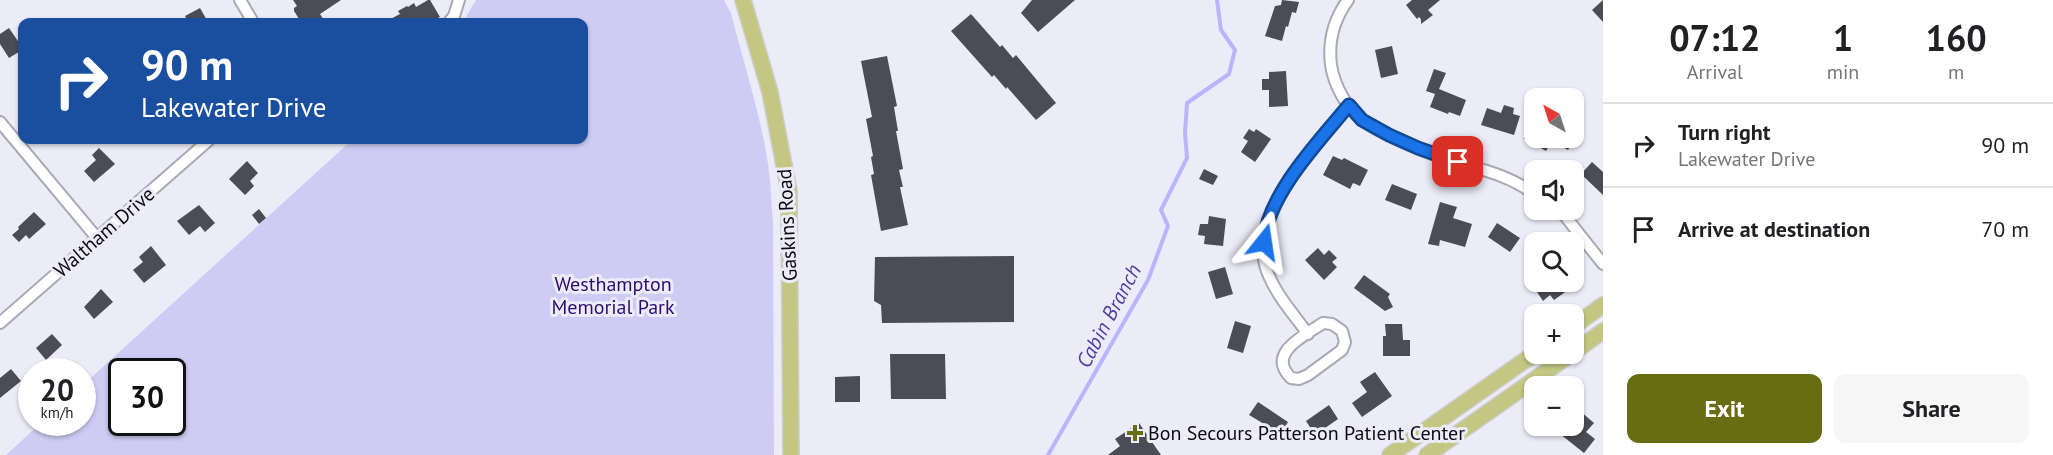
<!DOCTYPE html>
<html lang="en">
<head>
<meta charset="utf-8">
<style>
	:root { --surface:#fff; --page:#f6f6f6; --text:#202124; --muted:#757577; --line:#e0e0e0; --accent:#696d11 }
	body { margin:0; font-family:"PT Sans",sans-serif; background:var(--page); color:var(--text); height:100vh; display:flex; flex-direction:column; font-size:22px; white-space:nowrap }
	* { box-sizing:border-box; margin:0 }
	p { font-size:20px; color:var(--muted) }
	.icon { flex:none; width:33px; height:33px; fill:none; stroke:currentColor; stroke-width:2; stroke-linecap:round; stroke-linejoin:round }
	.map { position:relative; flex:1; overflow:hidden }
	.drawer { display:flex; flex-direction:column; background:var(--surface); width:450px }
	.drawer>* { flex:none }
	.hud { position:absolute; left:18px; top:18px; width:570px; height:126px; border-radius:12px; box-shadow:0 2px 4px #0004; background:#1a4fa0; color:#fff; overflow:hidden }
	.needle { width:39px; rotate:321deg }
	.fabs { position:absolute; left:1524px; top:88px; display:grid; gap:12px }
	.fabs a { display:grid; place-items:center; width:60px; height:60px; border-radius:12px; background:var(--surface); box-shadow:0 2px 4px #0004; font-size:30px }
	.speed { position:absolute; left:18px; top:358px; display:flex; gap:12px; font-size:30px; font-weight:700; text-align:center }
	.speed>* { display:grid; place-content:center; width:78px; height:78px; border-radius:50%; background:var(--surface); box-shadow:0 2px 4px #0004; line-height:1 }
	.speed small { font-size:15px; font-weight:400 }
	.speed .limit { border:3px solid #111; border-radius:9px; background:#fff; color:#111 }
	.pin { position:absolute; display:grid; place-items:center; width:51px; height:51px; color:#fff; margin:-26px; border-radius:12px; box-shadow:0 3px 9px #0006 }
	.me { position:absolute; width:66px; margin:-33px; rotate:15deg; stroke-linejoin:round; filter:drop-shadow(0 0 4px #0008) }
	.turn { display:flex; align-items:center; gap:21px; height:126px; padding:0 24px; font-size:27px }
	.turn .icon { width:78px; height:78px; stroke-width:2.5 }
	.turn b { display:block; font-size:42px; line-height:51px }
	.eta { display:flex; justify-content:space-evenly; align-items:center; height:102px; text-align:center }
	.eta b { font-size:36px; font-weight:700; line-height:42px }
	.action { display:flex; gap:12px; margin-top:auto; padding:12px 24px }
	.action a { flex:1; height:69px; border-radius:12px; background:var(--accent); color:#fff; font-size:24px; font-weight:700; line-height:69px; text-align:center }
	.action a+a { background:var(--page); color:var(--text) }
	ul { padding:0; list-style:none }
	li { display:flex; align-items:center; gap:18px; height:84px; padding:0 24px; border-top:2px solid var(--line) }
	li div { flex:1 }
	li b { display:block; font-size:22px }
	li em { font-style:normal }
	main { display:flex; flex:1; min-height:0 }
	.map>svg:first-child { display:block }
</style>
</head>
<body>
<main>
<div class="map">
<svg width="1603" height="455" viewBox="0 0 1603 455">
	<rect width="100%" height="100%" fill="#ececf9"/>
	<!-- green -->
	<path fill="#ceccf4" fill-rule="evenodd" d="M476,0H724L731,13C743,61 759,109 767,158C771,179 771,201 773,222L774,455H6L41,423H82L83,385L352,140H584V22H463ZM122,372H172V423H122Z"/>
	<g fill="none" stroke-linecap="round" stroke-linejoin="round">
		<!-- stream -->
		<path stroke="#b9b5fb" stroke-width="4" d="M1048,455L1148,280L1168,226L1161,210L1187,158L1185,133L1187,103L1229,74L1235,50L1221,30L1217,0"/>
	</g>
	<!-- building -->
	<path fill="#4c4c56" d="M293,0H341L320,14L325,22H301L294,11V8L297,6Z
		M428,0H430L440,17L435,19L437,22H385L400,14L398,11L407,6L408,7L414,3L416,7Z
		M1032,0H1075L1038,32L1021,13Z
		M1282,0L1299,2L1296,13L1292,12L1288,27L1286,26L1282,41L1265,36L1275,6L1281,5Z
		M1412,0H1440L1428,10L1433,15L1421,24V19L1419,17L1417,19L1406,5Z
		M1603,0V22L1592,10Z
		M200,8L208,22H188L185,16Z
		M971,14L1000,47L1002,45L1013,58L1016,55L1056,103L1036,120L1007,87L1006,89L994,75L992,77L951,31Z
		M9,28L22,47V50L9,58L0,44V34Z
		M1392,46L1398,74L1381,78L1375,50Z
		M887,56L897,106L894,107L898,131H896L903,169L899,170L903,187H900L908,225L881,231L871,175L874,174L871,157L873,156L866,119L872,117L861,61Z
		M1434,69L1446,73L1439,89L1466,100L1460,116L1449,112L1448,114L1430,107L1435,94L1426,91Z
		M1286,71L1288,106L1269,107V90H1262V79H1269V72Z
		M1504,105L1514,108L1513,114L1520,116L1514,135L1481,125L1487,108L1501,113Z
		M1249,129L1254,132L1256,129L1271,139L1255,162L1241,152L1248,141L1243,138Z
		M1523,138H1575L1568,150L1552,141L1546,151Z
		M99,148L115,164L94,182L84,171L96,160L92,155Z
		M1333,156L1342,160L1344,158L1368,170L1360,186L1353,183L1350,189L1323,175Z
		M247,161L258,173L250,181L254,186L245,195L229,179Z
		M1592,162L1603,172V195L1581,174Z
		M1204,169L1218,176L1213,185L1199,179Z
		M1392,184L1417,194L1411,210L1385,200Z
		M1440,202L1457,207L1453,218L1472,224L1465,247L1440,240L1439,246L1428,244Z
		M199,205L215,223L205,232L200,226L189,235L177,221Z
		M259,209L266,218L259,224L252,215Z
		M34,212L46,224L29,239L26,235L19,242L12,235L19,229L18,227Z
		M1209,216L1226,219L1223,246L1204,244L1205,236L1198,235L1200,224H1208Z
		M1497,223L1520,238L1510,252L1488,237Z
		M151,246L166,265L144,283L133,270L143,262L139,257Z
		M1318,248L1324,255L1329,250L1337,258L1332,262L1337,267L1324,280L1305,260Z
		M1014,256V322L882,323L881,305L874,301L875,257Z
		M1225,267L1233,294L1216,299L1208,272Z
		M1364,275L1390,294L1388,297L1393,307L1385,311L1354,288Z
		M1540,282H1562L1568,290L1554,300L1550,295L1543,301L1537,292L1544,287Z
		M101,289L113,302L94,319L84,307Z
		M1235,321L1251,326L1243,353L1227,348Z
		M1385,324H1402L1403,340H1410V356H1383V336H1386Z
		M52,334L62,345L46,360L36,348Z
		M890,354H945L946,399H891Z
		M11,369L21,381L0,398V378Z
		M1375,372L1392,396L1362,417L1352,403L1367,392L1360,382Z
		M860,376V402H835V377Z
		M1258,402L1288,422L1281,434L1249,415Z
		M1329,405L1338,419L1315,435L1306,421Z
		M1580,411L1594,423L1586,432L1595,439L1584,453L1550,426H1574V420Z
		M1139,423L1161,455H1108L1120,446L1115,439Z"/>
	<g fill="none" stroke-linecap="round" stroke-linejoin="round">
		<!-- minor casing -->
		<g stroke="#a9a9b5" stroke-width="14">
			<path id="minor" d="M240,0L253,22
				M1348,0C1334,19 1328,41 1331,65C1334,85 1346,107 1362,120C1379,133 1420,150 1441,157C1473,168 1507,173 1534,194
				M449,22L454,16L459,0
				M0,122L97,238
				M1557,210L1565,216L1603,264
				M0,323L209,140
				M1323,323L1332,324L1342,331L1345,342L1342,350L1308,375L1299,379L1291,378C1266,353 1304,336 1323,323Z
				M1308,334C1294,315 1278,297 1269,276C1242,218 1315,145 1349,105"/>
		</g>
		<!-- primary casing -->
		<g stroke="#cececf" stroke-width="18">
			<path id="primary" d="M743,0L770,92L789,191L791,455
				M1574,326L1603,305
				M1574,352L1603,331
				M1390,455L1534,354
				M1427,455L1571,354"/>
		</g>
		<!-- minor -->
		<use href="#minor" stroke="#fff" stroke-width="10"/>
		<!-- primary -->
		<use href="#primary" stroke="#c3c782" stroke-width="15"/>
	</g>
	<g fill="none" stroke-linecap="round" stroke-linejoin="round">
		<!-- route casing -->
		<g stroke="#114b97" stroke-width="15">
			<path id="route" d="M1264,242C1267,195 1320,140 1349,105L1362,120L1389,135L1418,148L1458,162"/>
		</g>
		<!-- route -->
		<use href="#route" stroke="#1a73e8" stroke-width="10"/>
	</g>
	<!-- markers -->
	<path fill="#696d11" stroke="#ececf9" stroke-width="2" d="M1132 424h6v6h6v6h-6v6h-6v-6h-6v-6h6z"/>
	<g text-anchor="middle" stroke-width="6" stroke-linejoin="round" paint-order="stroke">
		<!-- street labels -->
		<g font-size="20" fill="#0b0b0f" stroke="#ececf9">
			<text transform="translate(787 225) rotate(-93)" y="7">Gaskins Road</text>
			<text transform="translate(104 232) rotate(-41)" y="7">Waltham Drive</text>
		</g>
		<!-- park labels -->
		<g font-size="20" fill="#2d0c71" stroke="#ececf9">
			<text x="613" y="291">Westhampton<tspan x="613" dy="23">Memorial Park</tspan></text>
		</g>
		<!-- poi labels -->
		<g font-size="20" fill="#0b0b0f" stroke="#ececf9" text-anchor="start">
			<text x="1148" y="440">Bon Secours Patterson Patient Center</text>
		</g>
		<!-- water labels -->
		<g font-size="21" font-style="italic" fill="#503ea1" stroke="#ececf9">
			<text transform="translate(1109 316) rotate(-62)" y="7">Cabin Branch</text>
		</g>
	</g>
</svg>
<div class="fabs">
<a><svg class="needle" viewBox="-14 -14 28 28"><path d="M0-13l5 13h-10z" fill="#e53935"/><path d="M0 13l5-13h-10z" fill="#757577"/></svg></a>
<a><svg class="icon" aria-label="sound" viewBox="0 0 24 24"><path d="M4 9h4l5-4v14l-5-4H4zM17 9q2 3 0 6"/></svg></a>
<a><svg class="icon" aria-label="search" viewBox="0 0 24 24"><circle cx="10" cy="10" r="6"/><path d="M15 15l6 6"/></svg></a>
<a>+</a>
<a>−</a>
</div>
<div class="speed"><div>20<small>km/h</small></div><div class="limit">30</div></div>
<div class="pin" style="left:1458px;top:162px;background:#d93025"><svg class="icon" aria-label="arrive" viewBox="0 0 24 24"><path d="M6 21V4h12l-3 4 3 4H6"/></svg></div>
<svg class="me" style="left:1264px;top:242px" viewBox="-20 -20 40 40"><path d="M0-17L14 15 0 8-14 15z" fill="#1a73e8" stroke="#fff" stroke-width="4"/></svg>
<div class="hud">
<div class="turn"><svg class="icon" aria-label="right" viewBox="0 0 24 24"><path d="M7 20v-9h11M14 6l5 5-5 5"/></svg><div><b>90 m</b>Lakewater Drive</div></div>
</div>
</div>
<section class="drawer">
<div class="eta">
<div><b>07:12</b><p>Arrival</p></div>
<div><b>1</b><p>min</p></div>
<div><b>160</b><p>m</p></div>
</div>
<ul>
<li><svg class="icon" aria-label="right" viewBox="0 0 24 24"><path d="M7 20v-9h11M14 6l5 5-5 5"/></svg><div><b>Turn right</b><p>Lakewater Drive</p></div><em>90 m</em></li>
<li><svg class="icon" aria-label="arrive" viewBox="0 0 24 24"><path d="M6 21V4h12l-3 4 3 4H6"/></svg><div><b>Arrive at destination</b></div><em>70 m</em></li>
</ul>
<div class="action"><a>Exit</a><a>Share</a></div>
</section>
</main>
</body>
</html>
